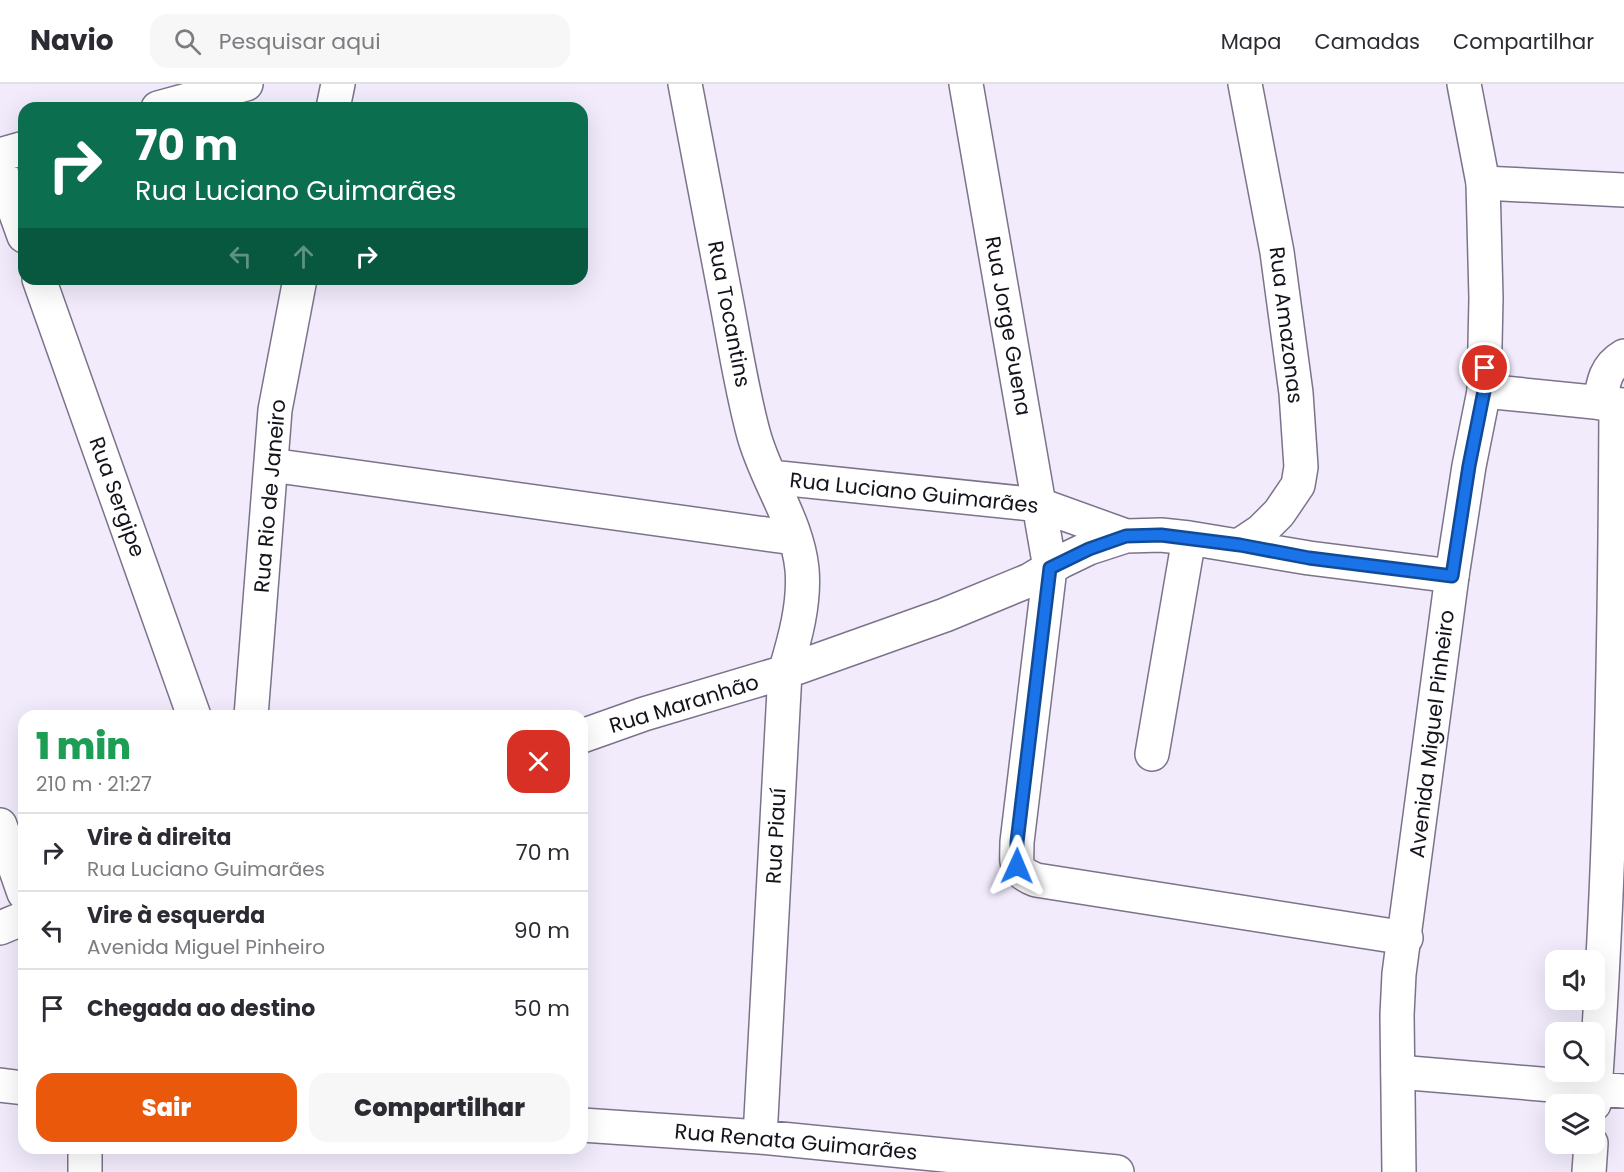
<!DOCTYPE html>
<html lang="pt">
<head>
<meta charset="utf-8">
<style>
	:root { --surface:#fff; --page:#f7f7f7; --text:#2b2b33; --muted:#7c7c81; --line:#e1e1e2; --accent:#ea580c }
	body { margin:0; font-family:Poppins,sans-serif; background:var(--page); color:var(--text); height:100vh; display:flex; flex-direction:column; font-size:22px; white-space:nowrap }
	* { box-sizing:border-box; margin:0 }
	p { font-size:20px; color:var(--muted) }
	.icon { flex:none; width:33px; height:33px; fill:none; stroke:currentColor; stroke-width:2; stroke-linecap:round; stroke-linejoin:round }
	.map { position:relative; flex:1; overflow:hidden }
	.details { position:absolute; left:18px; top:626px; width:570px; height:444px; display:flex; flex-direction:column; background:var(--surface); border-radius:18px; box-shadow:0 6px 24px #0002 }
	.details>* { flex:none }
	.banner { position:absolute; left:18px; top:18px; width:570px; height:183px; border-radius:18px; box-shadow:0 6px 24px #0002; background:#0b6e4f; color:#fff; overflow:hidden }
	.tools { position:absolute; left:1545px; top:866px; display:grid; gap:12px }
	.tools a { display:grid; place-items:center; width:60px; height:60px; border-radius:12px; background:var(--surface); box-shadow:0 6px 24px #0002; font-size:30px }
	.pin { position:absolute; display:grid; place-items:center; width:51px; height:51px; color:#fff; margin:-26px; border:3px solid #fff; border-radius:50%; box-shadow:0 2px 6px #0007 }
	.me { position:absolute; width:66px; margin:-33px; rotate:1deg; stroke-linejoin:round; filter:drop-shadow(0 0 4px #0008) }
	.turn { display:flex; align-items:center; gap:21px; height:126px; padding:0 18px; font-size:27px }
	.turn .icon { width:78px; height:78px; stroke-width:2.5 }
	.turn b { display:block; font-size:42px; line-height:51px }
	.lanes { display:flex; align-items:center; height:57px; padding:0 18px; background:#0003; justify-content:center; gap:30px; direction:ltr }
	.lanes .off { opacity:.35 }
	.round { display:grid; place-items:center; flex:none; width:63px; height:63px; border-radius:18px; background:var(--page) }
	.headline { display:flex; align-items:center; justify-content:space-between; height:102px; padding:0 18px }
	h1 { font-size:36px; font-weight:800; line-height:45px; color:#1e9e55 }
	.cta { display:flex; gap:12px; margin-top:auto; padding:12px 18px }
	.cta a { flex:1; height:69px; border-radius:18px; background:var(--accent); color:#fff; font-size:24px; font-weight:800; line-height:69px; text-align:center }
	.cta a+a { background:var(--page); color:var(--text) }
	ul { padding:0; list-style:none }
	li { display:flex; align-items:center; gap:18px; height:78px; padding:0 18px; border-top:2px solid var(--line) }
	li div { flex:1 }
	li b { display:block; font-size:22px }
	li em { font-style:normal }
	header { display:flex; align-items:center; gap:36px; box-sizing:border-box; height:84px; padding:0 30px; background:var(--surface); border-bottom:2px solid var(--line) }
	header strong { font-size:28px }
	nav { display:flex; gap:33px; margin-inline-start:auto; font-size:21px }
	.search { width:420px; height:54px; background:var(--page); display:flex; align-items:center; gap:15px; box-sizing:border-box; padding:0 21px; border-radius:18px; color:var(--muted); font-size:22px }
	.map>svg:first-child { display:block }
</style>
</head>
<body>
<header>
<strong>Navio</strong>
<div class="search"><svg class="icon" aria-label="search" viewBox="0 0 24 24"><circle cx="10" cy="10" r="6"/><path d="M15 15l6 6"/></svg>Pesquisar aqui</div>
<nav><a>Mapa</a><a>Camadas</a><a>Compartilhar</a></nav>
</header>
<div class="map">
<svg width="1624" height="1088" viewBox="0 0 1624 1088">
	<rect width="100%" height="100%" fill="#f1ebfc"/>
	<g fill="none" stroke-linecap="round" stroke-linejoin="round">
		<!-- street casing -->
		<g stroke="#7c738b" stroke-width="36">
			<path id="street" d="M685,0C698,70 711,140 725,210C734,256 741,303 753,348C765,395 797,436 802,485C805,519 795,555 785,588L760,1053
				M966,0L1050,484L1017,758C1017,780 1013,787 1036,796L1406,854
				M158,24L246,0
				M333,24L338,0
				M0,71L24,64
				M0,85L24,152
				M1483,99L1624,106
				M39,195L194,632
				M1484,307L1624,321
				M1600,319C1603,299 1605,283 1624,272
				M271,381L794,454
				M770,393L1040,421L1126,452
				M1240,461L1261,447L1279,429L1298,401L1301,383L1296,309L1277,168L1245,0
				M251,632L275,326L300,195
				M582,652L644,630L785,588L945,531L1030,496L1060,478L1089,464L1126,452L1161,451L1189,454L1309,474L1452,492
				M1152,670L1189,454
				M0,741L24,809
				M0,844L24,834
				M1398,988L1624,1007
				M0,1001L24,1004
				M1594,1020C1611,787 1615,554 1616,320
				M582,1041L760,1053L1117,1088
				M85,1088V1064
				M1589,1088L1591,1059"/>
		</g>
		<!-- secondary casing -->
		<g stroke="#7c738b" stroke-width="36">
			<path id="secondary" d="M1399,1088L1397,931L1399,890L1452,492L1469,382L1484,307L1486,214L1483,99L1464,0"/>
		</g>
		<!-- street -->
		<use href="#street" stroke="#fff" stroke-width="33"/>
		<!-- secondary -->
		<use href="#secondary" stroke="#fff" stroke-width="33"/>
	</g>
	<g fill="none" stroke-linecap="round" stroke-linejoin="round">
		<!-- route casing -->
		<g stroke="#114b97" stroke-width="15">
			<path id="route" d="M1017,782V758L1050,484L1089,465L1126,452L1161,451L1240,461L1309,474L1452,492L1469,382L1484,307L1485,284"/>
		</g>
		<!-- route -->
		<use href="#route" stroke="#1a73e8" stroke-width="10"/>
	</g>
	<g text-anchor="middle" stroke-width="4.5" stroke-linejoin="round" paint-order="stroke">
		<!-- street labels -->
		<g font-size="21" fill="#16121c" stroke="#fff">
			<text transform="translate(729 230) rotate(79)" y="7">Rua Tocantins</text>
			<text transform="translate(1286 241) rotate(83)" y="7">Rua Amazonas</text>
			<text transform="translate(1008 242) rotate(80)" y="7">Rua Jorge Guena</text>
			<text transform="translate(914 409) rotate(6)" y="7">Rua Luciano Guimarães</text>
			<text transform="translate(270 412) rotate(-85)" y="7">Rua Rio de Janeiro</text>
			<text transform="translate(117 413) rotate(70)" y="7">Rua Sergipe</text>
			<text transform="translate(684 620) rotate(-17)" y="7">Rua Maranhão</text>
			<text transform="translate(1432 650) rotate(-83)" y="7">Avenida Miguel Pinheiro</text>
			<text transform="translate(776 752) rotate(-87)" y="7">Rua Piauí</text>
			<text transform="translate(796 1058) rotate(5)" y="7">Rua Renata Guimarães</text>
		</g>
	</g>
</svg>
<div class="tools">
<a><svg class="icon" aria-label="sound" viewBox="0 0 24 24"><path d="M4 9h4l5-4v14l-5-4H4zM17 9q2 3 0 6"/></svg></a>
<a><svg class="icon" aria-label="search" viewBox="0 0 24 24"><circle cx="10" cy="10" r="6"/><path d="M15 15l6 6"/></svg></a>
<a><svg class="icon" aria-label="layers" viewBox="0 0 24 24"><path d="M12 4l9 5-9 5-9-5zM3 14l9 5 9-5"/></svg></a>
</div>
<div class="pin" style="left:1485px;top:284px;background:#d93025"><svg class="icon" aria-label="arrive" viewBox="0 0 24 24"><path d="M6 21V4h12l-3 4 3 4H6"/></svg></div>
<svg class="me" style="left:1017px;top:782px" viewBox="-20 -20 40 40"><path d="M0-17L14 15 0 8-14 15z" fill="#1a73e8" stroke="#fff" stroke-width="4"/></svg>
<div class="banner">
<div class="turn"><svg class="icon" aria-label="right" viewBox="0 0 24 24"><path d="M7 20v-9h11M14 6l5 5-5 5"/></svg><div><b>70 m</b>Rua Luciano Guimarães</div></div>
<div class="lanes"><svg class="icon off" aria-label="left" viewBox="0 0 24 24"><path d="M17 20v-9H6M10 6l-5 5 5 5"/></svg><svg class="icon off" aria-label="ahead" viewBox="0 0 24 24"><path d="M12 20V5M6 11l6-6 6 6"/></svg><svg class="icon" aria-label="right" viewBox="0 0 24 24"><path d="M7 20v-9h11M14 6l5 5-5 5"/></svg></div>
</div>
<section class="details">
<div class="headline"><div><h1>1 min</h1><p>210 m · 21:27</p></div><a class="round" style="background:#d93025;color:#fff"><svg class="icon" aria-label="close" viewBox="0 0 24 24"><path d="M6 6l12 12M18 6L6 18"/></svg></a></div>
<ul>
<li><svg class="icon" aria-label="right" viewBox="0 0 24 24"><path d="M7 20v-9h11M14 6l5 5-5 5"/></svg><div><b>Vire à direita</b><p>Rua Luciano Guimarães</p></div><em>70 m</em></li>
<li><svg class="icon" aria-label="left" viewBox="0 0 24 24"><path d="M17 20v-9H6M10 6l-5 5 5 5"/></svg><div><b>Vire à esquerda</b><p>Avenida Miguel Pinheiro</p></div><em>90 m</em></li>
<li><svg class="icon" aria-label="arrive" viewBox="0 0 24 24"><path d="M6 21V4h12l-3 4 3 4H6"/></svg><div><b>Chegada ao destino</b></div><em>50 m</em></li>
</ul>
<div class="cta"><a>Sair</a><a>Compartilhar</a></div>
</section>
</div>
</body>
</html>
